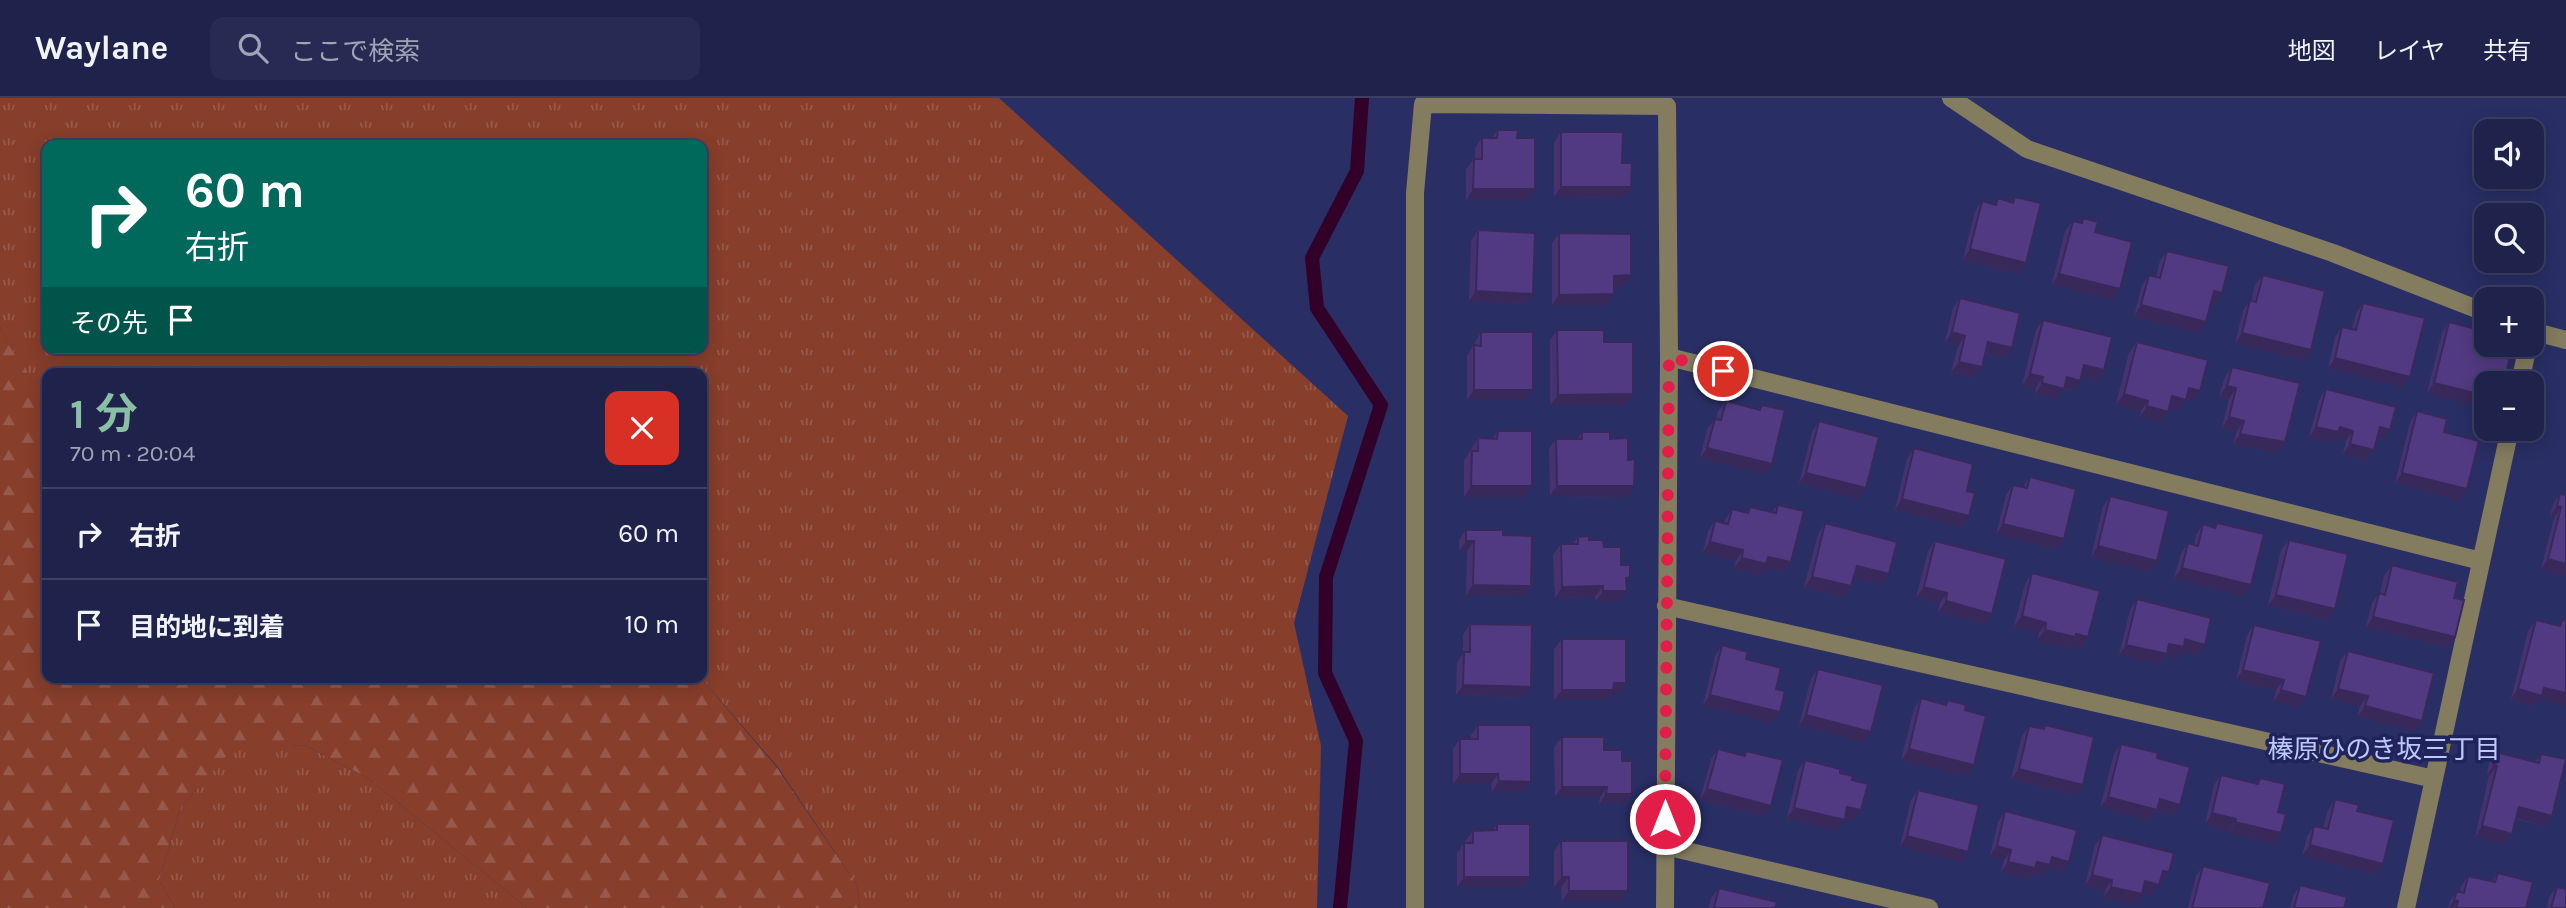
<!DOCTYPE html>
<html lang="ja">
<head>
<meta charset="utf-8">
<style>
	:root { --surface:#1f234c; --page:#272b53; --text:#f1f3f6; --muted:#a1a4b5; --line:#3c4064; --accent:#8abfa5 }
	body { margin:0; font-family:Karla,"Noto Sans JP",sans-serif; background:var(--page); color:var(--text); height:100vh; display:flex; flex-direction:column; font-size:26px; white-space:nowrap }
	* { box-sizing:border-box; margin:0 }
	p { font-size:23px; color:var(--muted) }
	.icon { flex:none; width:38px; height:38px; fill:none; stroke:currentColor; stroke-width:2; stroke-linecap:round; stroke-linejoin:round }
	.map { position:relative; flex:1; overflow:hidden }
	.drawer { position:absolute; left:42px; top:270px; width:665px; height:315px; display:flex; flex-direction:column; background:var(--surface); border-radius:14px; box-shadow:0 4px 18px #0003,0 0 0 2px var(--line) }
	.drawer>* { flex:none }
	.top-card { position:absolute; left:42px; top:42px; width:665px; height:214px; border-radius:14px; box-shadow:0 4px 18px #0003,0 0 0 2px var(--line); background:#00695c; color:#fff; overflow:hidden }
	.controls { position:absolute; left:2474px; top:21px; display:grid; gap:14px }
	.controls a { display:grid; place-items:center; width:70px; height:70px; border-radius:14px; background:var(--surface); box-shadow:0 4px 18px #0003,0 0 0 2px var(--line); font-size:35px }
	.pin { position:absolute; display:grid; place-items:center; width:60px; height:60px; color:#fff; margin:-30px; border:4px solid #fff; border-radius:50%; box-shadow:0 2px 7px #0007 }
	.me { position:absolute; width:77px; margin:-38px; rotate:0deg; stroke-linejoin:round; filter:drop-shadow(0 0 5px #0008) }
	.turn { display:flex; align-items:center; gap:24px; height:147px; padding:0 28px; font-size:32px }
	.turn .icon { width:91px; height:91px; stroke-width:2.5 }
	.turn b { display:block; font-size:49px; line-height:60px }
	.then { display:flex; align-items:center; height:66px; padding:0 28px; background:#0003; gap:14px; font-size:26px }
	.round { display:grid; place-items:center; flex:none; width:74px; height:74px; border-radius:14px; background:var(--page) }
	.headline { display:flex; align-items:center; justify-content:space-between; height:119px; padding:0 28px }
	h1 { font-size:42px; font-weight:700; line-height:52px; color:var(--accent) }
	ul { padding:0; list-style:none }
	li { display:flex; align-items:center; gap:21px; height:91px; padding:0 28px; border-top:2px solid var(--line) }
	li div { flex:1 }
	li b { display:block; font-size:26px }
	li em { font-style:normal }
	header { display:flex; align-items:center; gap:42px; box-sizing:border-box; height:98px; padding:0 35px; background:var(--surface); border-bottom:2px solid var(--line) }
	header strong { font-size:33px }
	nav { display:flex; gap:38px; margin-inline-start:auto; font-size:24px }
	.search { width:490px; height:63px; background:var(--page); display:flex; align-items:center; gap:18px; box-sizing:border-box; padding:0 24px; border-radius:14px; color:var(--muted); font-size:26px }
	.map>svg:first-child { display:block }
</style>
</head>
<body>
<header>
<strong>Waylane</strong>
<div class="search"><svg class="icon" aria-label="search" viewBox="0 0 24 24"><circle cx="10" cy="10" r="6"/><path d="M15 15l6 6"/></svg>ここで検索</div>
<nav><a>地図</a><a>レイヤ</a><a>共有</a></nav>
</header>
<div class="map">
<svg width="2566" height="810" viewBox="0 0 2566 810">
	<defs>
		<pattern id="grass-tufts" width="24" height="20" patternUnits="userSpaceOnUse" patternTransform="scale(1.75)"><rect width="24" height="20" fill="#873e2b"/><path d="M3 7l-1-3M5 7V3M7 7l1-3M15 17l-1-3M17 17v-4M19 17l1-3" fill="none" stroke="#97594b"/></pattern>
		<pattern id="forest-firs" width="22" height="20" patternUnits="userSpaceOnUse" patternTransform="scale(1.75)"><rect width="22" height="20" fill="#873e2b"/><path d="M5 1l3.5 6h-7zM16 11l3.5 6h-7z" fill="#97594b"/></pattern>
	</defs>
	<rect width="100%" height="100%" fill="#292f65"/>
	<!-- grass -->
	<path fill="url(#grass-tufts)" fill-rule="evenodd" d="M0,0H999L1348,318L1294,525L1321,648L1317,810H860L857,787L777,668L700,579H702V275H47V312L45,311L0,229ZM47,47H702V250H47Z
		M304,647L368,680L527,810H175L159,782L181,709L232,651Z"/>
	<!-- forest -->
	<path fill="url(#forest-firs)" d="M0,229L47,312V579H700L776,668L857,787L860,810H527L368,680L304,647L232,652L181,709L159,782L175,810H0Z"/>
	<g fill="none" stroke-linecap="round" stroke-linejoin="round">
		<!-- stream -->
		<path stroke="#32012a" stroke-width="14" d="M1340,810L1356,643L1325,575L1326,479L1381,307L1317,210L1312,160L1357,73L1362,0"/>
		<!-- minor -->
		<path stroke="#847c5f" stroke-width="18" d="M1951,0L2027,51L2333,155L2487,215
			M2532,233L2566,242
			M1669,259L2481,463
			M2520,285L2528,247
			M1666,508L2434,681
			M1665,748L1929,810
			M1415,810V95L1423,6L1667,8L1669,259L1665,810
			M2406,810L2510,331"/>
	</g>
	<!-- wall -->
	<path fill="#473270" d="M1498,32L1517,40L1528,102H1466V71L1474,61H1475V50L1482,40H1492Z
		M1561,34L1622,65L1631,89L1624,100L1554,99V44Z
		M2015,99L2026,165L2019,176L1963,162L1975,113L1982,103L1994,107L1998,100L2011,104Z
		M2083,120L2095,134L2113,202L2052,186L2065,133L2073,123L2080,125Z
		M1478,132L1533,196L1525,206L1469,203L1471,143Z
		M1559,135L1624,188H1614V196L1607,207H1552V145Z
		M2167,153L2222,195L2215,206L2211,204L2199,235L2134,218L2142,187L2149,177L2156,179L2160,163Z
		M2263,177L2311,252L2304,262L2235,245L2243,213L2250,202L2251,203L2255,187Z
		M1960,200L2012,250L2005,260L1985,255L1982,269L1975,280L1951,274L1958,248L1945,244L1953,210Z
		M2363,205L2410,279L2403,289L2328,270L2335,239L2342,229L2352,231L2356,215Z
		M2043,222L2104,272L2097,283L2081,279L2080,283L2073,293L2064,291L2057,301L2035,296L2036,290L2022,287L2036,232Z
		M2449,224L2506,275L2427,295L2442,235Z
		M1557,232L1604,244L1626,307H1550V242Z
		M1481,234L1525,302H1467V258Z
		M2137,244L2200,293L2193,303L2186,301L2179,312L2169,310L2161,324L2140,319L2141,313L2116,306L2129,255Z
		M2232,269L2285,344L2278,354L2233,346L2237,333L2222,330L2229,301L2219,298L2225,279Z
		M2326,291L2390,332L2382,342L2377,341L2367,362L2343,356L2346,343L2334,340L2331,344L2309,339L2319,302Z
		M1726,303L1758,311L1762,307L1772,366L1765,376L1700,360L1707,331L1715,321H1716L1718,313Z
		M2417,313L2444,334L2467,391L2460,402L2395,385L2410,324Z
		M1819,323L1859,401L1799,385L1812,334Z
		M1498,333L1525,399H1464V363L1478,340L1492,341Z
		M1582,334L1610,341L1627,399L1550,398L1549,351L1556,341H1577Z
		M1914,350L1967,393L1969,418L1962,429L1895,411L1907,361Z
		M2030,379L2057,451L1996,436L2006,397L2013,387L2023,389Z
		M2560,396L2566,478L2541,471L2554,420L2550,418L2553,406Z
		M2110,398L2157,463L2150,474L2091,459L2103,408Z
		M1778,407L1791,464L1783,474L1764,470L1759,477L1734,470L1736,463L1703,454L1708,433L1715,423L1724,425L1725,422L1732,411L1746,415L1750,409L1772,414Z
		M1825,425L1889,476L1882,486L1854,480L1844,499L1804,489L1818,436Z
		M2217,425L2251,487L2244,498L2174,480L2181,456L2188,445L2194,447L2196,437L2203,426L2213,429Z
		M1466,432L1503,437L1531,488L1524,498L1466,497L1467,453H1459V442Z
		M1578,439L1589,442L1604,449L1621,467L1627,485V493L1620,503H1596L1595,499L1555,500L1553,457L1561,446H1573Z
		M2289,442L2328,522L2268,507L2281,452Z
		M1935,443L1992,516L1985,526L1938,514L1940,505L1916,499L1928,453Z
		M2392,467L2455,539L2448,549L2366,529L2372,505L2379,495H2380L2384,478Z
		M2032,475L2088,539L2081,550L2070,547L2068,550L2037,542L2039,535L2014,528L2025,486Z
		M2137,501L2205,547L2197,557L2182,553L2177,560L2166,557L2160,566L2119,557L2130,512Z
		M2536,522L2558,528L2562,522L2566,523V607L2540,601L2535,608L2511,601L2528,533Z
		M1470,526L1524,599L1456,597L1457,564L1463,556V537Z
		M2254,527L2306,599L2299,609L2274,603L2276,592L2236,582L2247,537Z
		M1562,541L1626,585L1619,596H1611L1606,602H1554V551Z
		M1722,547L1746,561L1776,591L1780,614L1772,625L1703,607L1715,558Z
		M2348,553L2415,633L2358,618L2360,608L2331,601L2340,563Z
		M1818,571L1871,634L1864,644L1799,627L1811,581Z
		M1921,600L1944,607L1948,602L1965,612L1966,678L1901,662L1914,611Z
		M1478,627L1531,684L1524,694H1492L1491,686H1453V651L1460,641H1471V637Z
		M2045,627L2083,687L2075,697L2011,681L2022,638L2029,628L2042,630Z
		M1562,639L1604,652L1622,663L1632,696L1624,706H1599L1600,699H1555L1554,649Z
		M2121,646L2157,660L2180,707L2173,717L2157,713L2150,722L2100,709L2114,656Z
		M1718,651L1743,657L1746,653L1764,718L1700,702L1711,661Z
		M2496,654L2535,664L2541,656L2552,718L2545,728L2516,721L2505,747L2475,739L2489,678L2487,677L2489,665Z
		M1805,662L1840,675L1852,682L1854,722L1845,720L1837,732L1787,720L1798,672Z
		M2221,677L2256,685L2260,680L2278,714L2281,735L2274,746L2228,734L2229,732L2205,726L2214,687Z
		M1918,692L1961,764L1900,748L1911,702Z
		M2335,701L2357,713L2376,776L2302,758L2307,738L2314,728L2323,730L2328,712Z
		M2005,713L2069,764L2062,774L2048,770L2043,777L2032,775L2028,781L2001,774L2004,762L1990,758L1998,724Z
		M1497,726L1530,779L1522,789H1457V755L1464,745H1465V743L1473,733L1493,732Z
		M2102,737L2169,774L2162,785L2160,784L2152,797L2143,794L2135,807L2104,799L2105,792L2085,787L2095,747Z
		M1561,743L1621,803H1562L1561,789H1554V753Z
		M2203,768L2263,810H2188L2196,778Z
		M2498,775L2526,810H2448L2450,803L2457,793L2460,794L2461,788L2468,778L2492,783Z
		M2300,787L2344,810H2290L2293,798Z
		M2557,789L2566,810H2547L2549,799Z
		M1719,790L1775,810H1709L1711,800Z"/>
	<!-- shaded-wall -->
	<path fill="#39295b" d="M1561,89H1631L1624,100L1554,99Z
		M1473,91H1535L1528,102H1466Z
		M1970,151L2026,165L2019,176L1963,162Z
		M2059,176L2120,191L2113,202L2052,186Z
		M1631,177L1624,188H1607L1614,178Z
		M1476,193L1533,196L1525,206L1469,203Z
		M2214,193L2222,195L2215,206L2207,203Z
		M1614,196L1607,207H1552L1559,197Z
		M2141,207L2206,224L2199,235L2134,218Z
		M1952,234L1965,238L1958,248L1945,244Z
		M2242,235L2311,252L2304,262L2235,245Z
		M1988,244L2012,250L2005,260L1981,254Z
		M2335,260L2410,279L2403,289L2328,270Z
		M1959,264L1982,269L1975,280L1951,274Z
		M2084,267L2104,272L2097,283L2077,278Z
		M2030,276L2043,279L2036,290L2022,287Z
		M2067,279L2080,283L2073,293L2060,289Z
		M2042,285L2064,291L2057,301L2035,296Z
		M2434,285L2487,298V310L2427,295Z
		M2227,288L2236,290L2229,301L2219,298Z
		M2189,290L2200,293L2193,303L2182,300Z
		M1474,292H1533L1525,302H1467Z
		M1633,296L1626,307H1550L1558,297Z
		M2124,296L2148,303L2141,313L2116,306Z
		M2172,298L2186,302L2179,312L2164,309Z
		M2147,308L2168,314L2161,324L2140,319Z
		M2229,319L2244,323L2237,333L2222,330Z
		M2316,329H2340L2353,333L2346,343L2334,340L2331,344L2309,339Z
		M2380,329L2390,332L2382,342L2373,339Z
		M2240,336L2285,344L2278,354L2233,346Z
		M2350,346L2374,352L2367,362L2343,356Z
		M1707,350L1772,366L1765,376L1700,360Z
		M1806,375L1866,390L1859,401L1799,385Z
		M2402,375L2467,391L2460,402L2395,385Z
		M1471,388H1532L1525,399H1464Z
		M1557,388H1634L1627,399L1550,398Z
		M1902,401L1969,418L1962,429L1895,411Z
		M2557,408L2561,409L2554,420L2550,418Z
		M2003,426L2064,441L2057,451L1996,436Z
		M1466,443H1474L1467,453H1459Z
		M1710,444L1743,452L1736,463L1703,454Z
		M2098,448L2157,463L2150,474L2091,459Z
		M1768,459L1791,464L1783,474L1764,470L1759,477L1734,470L1742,460Z
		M2548,461L2566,466V478L2541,471Z
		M1857,468L1889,476L1882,486L1849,479Z
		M2182,470L2251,487L2244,498L2174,480Z
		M1812,479L1851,488L1844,499L1804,489Z
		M1473,487L1531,488L1524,498L1466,497Z
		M1603,488L1595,499L1555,500L1562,489Z
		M1924,489L1947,495L1940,505L1916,499Z
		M1603,493H1627L1620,503H1596Z
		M2276,497L2335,511L2328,522L2268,507Z
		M1946,503L1992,516L1985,526L1938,514Z
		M2022,518L2046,525L2039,535L2014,528Z
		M2373,519L2455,539L2448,549L2366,529Z
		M2045,532L2076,536L2088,539L2081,550L2070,547L2068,550L2037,542Z
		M2185,541L2205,547L2197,557L2182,553L2177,560L2166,557L2160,566L2119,557L2126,547L2169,546Z
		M2243,572L2284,582L2276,592L2236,582Z
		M1614,585H1626L1619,596H1611L1606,602H1554L1562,592Z
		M1463,587L1531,589L1524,599L1456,597Z
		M2544,590L2566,595V607L2540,601L2535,608L2511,601L2518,591Z
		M2338,591L2368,598L2360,608L2331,601Z
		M2281,592L2306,599L2299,609L2274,603Z
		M1710,597L1780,614L1772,625L1703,607Z
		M2365,608L2422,623L2415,633L2358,618Z
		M1806,617L1871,634L1864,644L1799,627Z
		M1909,651L1974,667L1966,678L1901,662Z
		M2494,667L2497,668L2489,678L2487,677Z
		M2019,671L2083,687L2075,697L2011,681Z
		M1460,676H1498L1491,686H1453Z
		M1499,683L1531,684L1524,694H1492Z
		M1562,689H1607L1600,699H1555Z
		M1707,691L1771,708L1764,718L1700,702Z
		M1606,696H1632L1624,706H1599Z
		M2108,699L2160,701L2180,707L2173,717L2157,713L2150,722L2100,709Z
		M1847,709L1861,712L1854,722L1840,719Z
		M2519,709L2552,718L2545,728L2512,719Z
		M1794,710L1845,722L1837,732L1787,720Z
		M2212,715L2236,721L2229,732L2205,726Z
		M2235,724L2281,735L2274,746L2228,734Z
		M2482,728L2512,736L2505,747L2475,739Z
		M1907,738L1968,754L1961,764L1900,748Z
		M2310,747L2383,766L2376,776L2302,758Z
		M1997,748L2011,752L2004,762L1990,758Z
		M2052,759L2069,764L2062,774L2048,770L2043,777L2032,775L2028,781L2001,774L2008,764H2037Z
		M2163,773L2169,774L2162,785L2155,784Z
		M2092,777L2112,782L2105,792L2085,787Z
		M1464,779H1530L1522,789H1457Z
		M1562,779H1569L1561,789H1554Z
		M2145,783L2159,787L2152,797L2138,793Z
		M2111,789L2142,796L2135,807L2104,799Z
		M1569,793H1628L1621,803H1562Z
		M2454,802L2458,803L2453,810H2449Z"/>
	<!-- building -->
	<path fill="#523a82" stroke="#39295b" stroke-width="2" d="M1498,32H1518L1517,40H1535V91H1473L1474,61H1482V40H1497Z
		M1561,34H1623L1622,65H1632L1631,89H1561Z
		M2015,99L2041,105L2026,165L1970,151L1982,103L1996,107L1998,100L2013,105Z
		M2083,120L2098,124L2095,134L2132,144L2120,191L2059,176L2073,123L2082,125Z
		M1478,132L1535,135L1533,196L1476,193Z
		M1559,135L1631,136V177L1614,178V196L1559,197Z
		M2167,153L2229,168L2222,195L2214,193L2206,224L2141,207L2149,177L2160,180Z
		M2263,177L2325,193L2311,252L2242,235L2250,202L2256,204Z
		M1960,200L2020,215L2012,250L1988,244L1982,269L1959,264L1965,238L1952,234Z
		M2363,205L2425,220L2410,279L2335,260L2342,229L2356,232Z
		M2043,222L2112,239L2104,272L2084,267L2080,283L2067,279L2064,291L2042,285L2043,279L2030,276Z
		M2449,224L2487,234V247H2513L2506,275L2512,276L2510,285H2487V298L2434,285Z
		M1557,232H1604V244H1633V296L1558,297Z
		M1481,234H1533V292H1474V247L1481,248Z
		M2137,244L2208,262L2200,293L2189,290L2186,302L2172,298L2168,314L2147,308L2148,303L2124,296Z
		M2232,269L2300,285L2285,344L2240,336L2244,323L2229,319L2236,290L2227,288Z
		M2326,291L2396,309L2390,332L2380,329L2374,352L2350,346L2353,333L2340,329L2338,334L2316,329Z
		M1726,303L1760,312L1762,307L1785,312L1772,366L1707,350L1715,321L1721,322Z
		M2417,313L2447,321L2444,334L2479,343L2467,391L2402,375Z
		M1819,323L1879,339L1866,390L1806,375Z
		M1498,333H1532V388H1471L1472,353H1478V340L1497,341Z
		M1582,334H1610V341L1628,340V362L1635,361L1634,388H1557L1556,341H1582Z
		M1914,350L1973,366L1967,393L1975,395L1969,418L1902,401Z
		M2030,379L2076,391L2064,441L2003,426L2013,387L2027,390Z
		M2560,396L2566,397V466L2548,461L2561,409L2557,408Z
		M2110,398L2169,413L2157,463L2098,448Z
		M1778,407L1804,413L1791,464L1768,459L1766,466L1742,460L1743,452L1710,444L1715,423L1728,426L1732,411L1748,415L1750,409L1776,415Z
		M1825,425L1897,444L1889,476L1857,468L1851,488L1812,479Z
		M2217,425L2264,436L2251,487L2182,470L2188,445L2198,448L2203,426L2215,430Z
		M1466,432H1503V437L1532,438L1531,488L1473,487L1474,443H1466Z
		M1589,438V442H1603L1604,449H1621V467H1630V479L1626,480L1627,493H1603V488L1562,489L1561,446H1578V439Z
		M2289,442L2348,456L2335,511L2276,497Z
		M1935,443L2006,461L1992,516L1946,503L1947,495L1924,489Z
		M2392,467L2458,484L2454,500L2464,502L2455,539L2373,519L2379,495L2385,497Z
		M2032,475L2100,493L2088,539L2076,536L2075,539L2045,532L2046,525L2022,518Z
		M2137,501L2211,520L2205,547L2185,541L2184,549L2169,546L2167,556L2126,547Z
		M2536,522L2560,528L2562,522L2566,523V595L2544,590L2542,598L2518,591Z
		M1470,526L1532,527L1531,589L1463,587L1464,554H1470Z
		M2254,527L2321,543L2306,599L2281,592L2284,582L2243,572Z
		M1562,541H1626V585H1614L1613,592H1562Z
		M1722,547L1748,554L1746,561L1781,570L1776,591L1785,593L1780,614L1710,597Z
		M2348,553L2434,575L2422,623L2365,608L2368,598L2338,591Z
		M1818,571L1883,587L1871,634L1806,617Z
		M1921,600L1946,607L1948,602L1966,607L1965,612L1986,618L1974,667L1909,651Z
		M1478,627H1531V684L1499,683L1498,676H1460V641H1478Z
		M2045,627L2094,639L2083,687L2019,671L2029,628L2044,631Z
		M1562,639H1604V652H1622V663H1632V696H1606L1607,689H1562Z
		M2121,646L2158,655L2157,660L2190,669L2180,707L2160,701L2157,712L2108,699Z
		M1718,651L1745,658L1746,653L1783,662L1771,708L1707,691Z
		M2496,654L2539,665L2541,656L2566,661L2552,718L2519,709L2512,736L2482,728L2497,668L2494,667Z
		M1805,662L1840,671V675L1853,678L1852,682L1868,686L1861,712L1847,709L1845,722L1794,710Z
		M2221,677L2258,686L2260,680L2285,686L2278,714L2286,716L2281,735L2235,724L2236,721L2212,715Z
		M1918,692L1979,707L1968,754L1907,738Z
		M2335,701L2359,707L2357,713L2394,722L2383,766L2310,747L2314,728L2328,731Z
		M2005,713L2077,732L2069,764L2052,759L2050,767L2037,764L2035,770L2008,764L2011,752L1997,748Z
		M1497,726H1530V779H1464V745H1473V733L1497,732Z
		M2102,737L2174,755L2169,774L2163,773L2159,787L2145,783L2142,796L2111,789L2112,782L2092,777Z
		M1561,743H1628V793H1569V779H1562Z
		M2203,768L2270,785L2263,810H2192Z
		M2498,775L2533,784L2526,810H2456L2458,803L2454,802L2457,793L2464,795L2468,778L2495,784Z
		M2300,787L2347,799L2344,810H2294Z
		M2557,789L2566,791V810H2551Z
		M1719,790L1777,804L1775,810H1714Z"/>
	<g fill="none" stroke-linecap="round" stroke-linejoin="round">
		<!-- route -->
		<path stroke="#e11d48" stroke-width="12" stroke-dasharray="0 21.6" d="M1665,721L1669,259L1723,273"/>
	</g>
	<g text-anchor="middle" stroke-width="7" stroke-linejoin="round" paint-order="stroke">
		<!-- neighbourhood labels -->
		<g font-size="26" fill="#bdc8fd" stroke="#20245a">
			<text x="2384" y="660">榛原ひのき坂三丁目</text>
		</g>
	</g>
</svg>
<div class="controls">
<a><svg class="icon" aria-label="sound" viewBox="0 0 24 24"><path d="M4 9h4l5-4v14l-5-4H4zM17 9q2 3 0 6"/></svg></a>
<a><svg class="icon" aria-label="search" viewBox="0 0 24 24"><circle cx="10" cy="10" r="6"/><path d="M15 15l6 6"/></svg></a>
<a>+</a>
<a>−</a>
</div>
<div class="pin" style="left:1723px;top:273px;background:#d93025"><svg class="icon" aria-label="arrive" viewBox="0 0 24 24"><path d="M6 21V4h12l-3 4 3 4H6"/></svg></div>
<svg class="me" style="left:1665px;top:721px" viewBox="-20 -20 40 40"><circle r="17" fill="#e11d48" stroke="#fff" stroke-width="3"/><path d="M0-11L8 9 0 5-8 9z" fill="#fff"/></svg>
<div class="top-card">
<div class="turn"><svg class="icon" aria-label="right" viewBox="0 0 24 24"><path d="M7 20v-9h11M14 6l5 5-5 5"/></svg><div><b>60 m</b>右折</div></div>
<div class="then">その先<svg class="icon" aria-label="arrive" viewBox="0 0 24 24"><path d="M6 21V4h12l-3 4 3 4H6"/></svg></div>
</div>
<section class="drawer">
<div class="headline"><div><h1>1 分</h1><p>70 m · 20:04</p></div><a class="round" style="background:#d93025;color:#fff"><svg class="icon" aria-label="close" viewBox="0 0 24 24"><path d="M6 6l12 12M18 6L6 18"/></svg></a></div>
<ul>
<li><svg class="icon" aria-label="right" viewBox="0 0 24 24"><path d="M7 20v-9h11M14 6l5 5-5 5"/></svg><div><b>右折</b></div><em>60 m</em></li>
<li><svg class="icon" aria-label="arrive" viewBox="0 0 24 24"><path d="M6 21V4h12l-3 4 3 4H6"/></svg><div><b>目的地に到着</b></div><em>10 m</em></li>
</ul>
</section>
</div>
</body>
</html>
